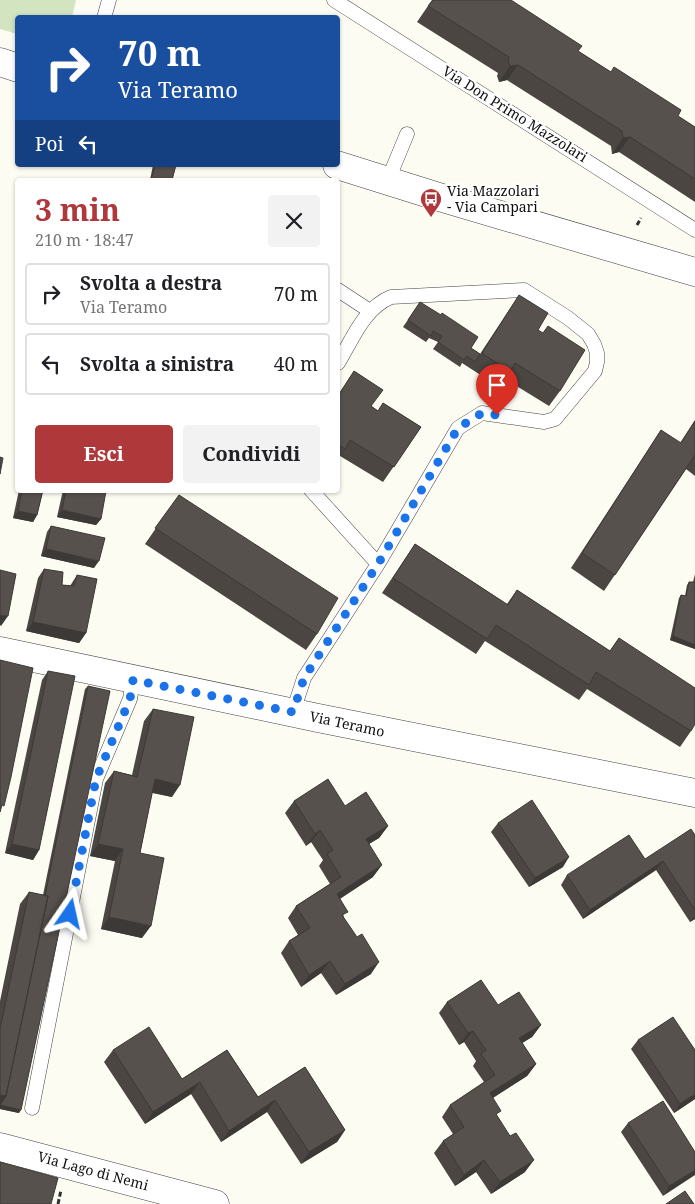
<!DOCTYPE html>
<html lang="it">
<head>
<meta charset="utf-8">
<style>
	:root { --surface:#fff; --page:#f2f2f2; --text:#202124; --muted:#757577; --line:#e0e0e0; --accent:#af383b }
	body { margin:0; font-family:"Noto Serif",serif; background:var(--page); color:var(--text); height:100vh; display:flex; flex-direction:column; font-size:19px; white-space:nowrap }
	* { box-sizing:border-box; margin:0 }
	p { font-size:16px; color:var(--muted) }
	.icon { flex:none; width:28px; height:28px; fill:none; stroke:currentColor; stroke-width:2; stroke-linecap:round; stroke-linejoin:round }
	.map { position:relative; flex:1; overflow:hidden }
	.details { position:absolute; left:15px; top:178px; width:325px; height:315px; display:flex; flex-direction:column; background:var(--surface); border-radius:5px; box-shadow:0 1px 4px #0004 }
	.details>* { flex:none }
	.hud { position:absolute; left:15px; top:15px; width:325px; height:152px; border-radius:5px; box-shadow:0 1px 4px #0004; background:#1a4fa0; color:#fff; overflow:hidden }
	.pin { position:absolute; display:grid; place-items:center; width:42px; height:42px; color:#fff; margin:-51px -21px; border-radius:50% 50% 50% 0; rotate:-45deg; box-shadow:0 0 5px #0007 }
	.pin .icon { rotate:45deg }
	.me { position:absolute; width:55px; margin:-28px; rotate:11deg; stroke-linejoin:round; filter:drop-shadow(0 0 4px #0008) }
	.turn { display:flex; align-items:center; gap:18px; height:105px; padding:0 20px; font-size:22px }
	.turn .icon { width:65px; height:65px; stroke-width:2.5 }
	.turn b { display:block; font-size:35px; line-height:42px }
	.then { display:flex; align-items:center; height:48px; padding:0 20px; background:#0003; gap:10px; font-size:19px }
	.round { display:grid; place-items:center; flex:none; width:52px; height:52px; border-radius:5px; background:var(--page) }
	.headline { display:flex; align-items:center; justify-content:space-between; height:85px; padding:0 20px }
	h1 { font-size:30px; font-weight:700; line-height:38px; color:var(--accent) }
	.cta { display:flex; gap:10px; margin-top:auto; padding:10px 20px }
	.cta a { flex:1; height:58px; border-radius:5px; background:var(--accent); color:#fff; font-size:20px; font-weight:700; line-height:58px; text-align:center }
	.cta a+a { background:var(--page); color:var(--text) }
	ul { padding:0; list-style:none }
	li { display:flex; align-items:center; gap:15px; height:62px; margin:0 10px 8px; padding:0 10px; border:2px solid var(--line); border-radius:5px }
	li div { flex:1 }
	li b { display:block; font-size:19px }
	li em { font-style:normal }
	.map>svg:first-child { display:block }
</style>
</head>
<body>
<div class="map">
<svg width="695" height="1204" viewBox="0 0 695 1204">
	<rect width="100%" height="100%" fill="#fdfcf3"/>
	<!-- green -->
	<path fill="#d2e5c0" d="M0,0H76L72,17L18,18L17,34L0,29Z"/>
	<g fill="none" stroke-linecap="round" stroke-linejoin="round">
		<!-- lane casing -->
		<g stroke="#424242" stroke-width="15">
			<path id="lane" d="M334,0L695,230
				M104,18L109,0
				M388,180L407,134
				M338,290L370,311
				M311,490L378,564
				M293,712L304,678L378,564L458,428L482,413L544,422L555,419L595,371L597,362V353L594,344L588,334L568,318L524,290L391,297C364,308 352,340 338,363
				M32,1108L96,779L130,699L133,680"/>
		</g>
		<!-- street casing -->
		<g stroke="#424242" stroke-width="29">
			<path id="street" d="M0,62L18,68
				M337,165L439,197L695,272
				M0,651L318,718L695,793
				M0,1147L215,1204"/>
		</g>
		<!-- path -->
		<path stroke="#313131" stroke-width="3" stroke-dasharray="5 2.5" stroke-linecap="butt" d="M637,225L641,218
			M58,1204L61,1190"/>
		<!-- lane -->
		<use href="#lane" stroke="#fff" stroke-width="14"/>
		<!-- street -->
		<use href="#street" stroke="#fff" stroke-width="28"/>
	</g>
	<!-- wall -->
	<path fill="#4b4642" d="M432,0L578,51L695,127V202L619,152L612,154L611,146L507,80L499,82L497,76L498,73L417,22Z
		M153,165H176L172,180H150Z
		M519,295L538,330L560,391L549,406L505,379L499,387L462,363L460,367L433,349L438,342L429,338L426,342L403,327L420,302L471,348L480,354Z
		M354,371L371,406L378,411L383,403L421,427L383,482L340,456L338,459V395Z
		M695,420V476L686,469L604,591L571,568L661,430L680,443Z
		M19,490H43L37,515L33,522L13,518Z
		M63,490H99L101,519L96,525L57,517Z
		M179,495L317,634L306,650L145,544Z
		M51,526L94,568L41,556L47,532Z
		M415,544L507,604L517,590L610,651L619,638L691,731L680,747L587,689L579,700L485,641L476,654L382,593Z
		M44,569L62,585L70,586L77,575L86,633L79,643L26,631L38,578Z
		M695,574V649L670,640L679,598L681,595L685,596L687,585L689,582H693Z
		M48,671L39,850L33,860L5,853L42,680Z
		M88,686L19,1113L0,1109V1001L20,904L29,892L43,895L85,689Z
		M153,709L172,797L152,793L140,853L142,938L101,929L115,861L90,856L105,783L114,771L132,775L144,721Z
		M294,801L345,806L388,826L379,838L369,844L373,877L340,899L344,918L371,974L336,995L321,973L301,987L281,953L289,941L298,935L288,918L296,906L330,884L319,866L323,860L311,842L306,846L285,813Z
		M498,823L563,867L529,887L491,832Z
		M695,835V919L690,922L656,870L583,919L561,885L567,875L645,859Z
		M447,1002L498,1005L541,1025L532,1037L522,1043L536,1064L527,1076L493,1098L497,1116L525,1172L491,1194L476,1172L455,1186L434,1153L443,1141L453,1134L442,1117L450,1105L484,1082L473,1066L476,1061L464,1042L459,1045L439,1013Z
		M638,1040L695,1099L674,1113L631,1049Z
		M113,1050L182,1079L227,1050L258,1097L305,1067L345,1130L337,1142L301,1164L267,1112L221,1142L191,1094L145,1124L104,1062Z
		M628,1123L695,1152L663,1196L621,1132Z"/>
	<!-- shaded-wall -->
	<path fill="#3d3936" d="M518,65L507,80L499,82L510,66Z
		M630,137L619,152L612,154L623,138Z
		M62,510L101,519L96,525L57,517Z
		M18,511L37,515L33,522L13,518Z
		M46,549L99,561L94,568L41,556Z
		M0,615L8,616L1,626L0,625Z
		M33,622L86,633L79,643L26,631Z
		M673,636L695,645V649L670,640Z
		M155,779L180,785L172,797L146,791Z
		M388,826L379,838L357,851L366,839Z
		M320,830L311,842L306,846L315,834Z
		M12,844L39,850L33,860L5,853Z
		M98,844L123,849L115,861L90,856Z
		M569,857L563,867L529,887L535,878Z
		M663,861L656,870L583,919L590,910Z
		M382,865L373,877L328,906L337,894Z
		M695,916V919L690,922Z
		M109,917L151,926L142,938L101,929Z
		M330,961L321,973L301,987L309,975Z
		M379,962L371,974L336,995L345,984Z
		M541,1025L532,1037L511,1050L519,1038Z
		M473,1031L464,1042L459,1045L468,1033Z
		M536,1064L527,1076L481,1105L490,1093Z
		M200,1082L191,1094L145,1124L153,1112Z
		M695,1094V1099L674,1113L680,1104Z
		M0,1095L6,1096L0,1105Z
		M275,1100L267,1112L221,1142L229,1131Z
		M0,1105L21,1110L19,1113L0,1109Z
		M345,1130L337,1142L301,1164L309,1152Z
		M484,1160L476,1172L455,1186L464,1175Z
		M534,1160L525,1172L491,1194L500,1182Z
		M695,1170V1175L663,1196L669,1186Z"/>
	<!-- building -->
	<path fill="#57514d" stroke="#3d3936" d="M433,0H511L582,46L578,51L611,72L614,67L681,110L678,116L695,127V179L630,137L623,138L622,131L518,65L510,66L508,60L509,57L428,6Z
		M155,165H176L172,180H151Z
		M519,295L548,313L538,330L543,333L548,326L585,350L560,391L515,363L510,372L482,353Z
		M420,302L441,315L442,313L478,337L471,348L480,354L475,362L467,356L464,360L438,342L442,336L433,331L431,336L408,320Z
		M354,371L383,390L371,406L378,411L383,403L421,427L394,467L350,440L345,449L338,444V396Z
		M695,421V455L615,575L582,553L661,430L681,443Z
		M0,457L3,458L0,474Z
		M22,490H43L37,515L18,511Z
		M66,490H99L106,491L101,519L62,510Z
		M179,495L338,598L317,634L155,528Z
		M51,526L105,538L99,561L46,549Z
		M415,544L508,605L517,590L610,651L619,638L695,688V724L691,731L596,672L589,685L496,625L487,639L393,578Z
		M44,569L63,572L62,585L74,586L77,575L97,579L86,633L33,622Z
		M0,570L16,574L8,616L0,615Z
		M689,582H695V645L673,636L681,595L686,596Z
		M0,660L33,668L11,777L4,806L2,805L0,812Z
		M48,671L75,676L39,850L12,844Z
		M88,686L110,691L21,1110L0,1105L6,1096L48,896H45Z
		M153,709L194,717L180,785L155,779L140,853L164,858L151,926L109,917L123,849L98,844L114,771L137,777Z
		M328,779L345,806L366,792L388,826L366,839L382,865L337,894L348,912L342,915L357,937L362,934L379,962L345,984L330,961L309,975L289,941L310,928L296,906L341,877L327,854L333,850L320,830L315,834L294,801Z
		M532,800L569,857L535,878L498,823Z
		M691,829L695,835V910L663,861L590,910L567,875L629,835L645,859Z
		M29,892L48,896L6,1096L0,1095V1029Z
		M481,980L498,1005L519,992L541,1025L519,1038L536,1064L490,1093L501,1111L496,1114L510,1136L516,1133L534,1160L500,1182L484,1160L464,1175L443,1141L464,1127L450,1105L495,1075L481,1054L486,1050L473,1031L468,1033L447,1002Z
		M673,1017L695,1050V1094L680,1104L638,1040Z
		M149,1027L182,1079L227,1050L258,1097L305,1067L345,1130L309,1152L275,1100L229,1131L200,1082L153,1112L113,1050Z
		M663,1101L695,1152V1170L669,1186L628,1123Z
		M0,1162L58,1178L51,1204H0Z
		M685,1191L694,1204H666Z"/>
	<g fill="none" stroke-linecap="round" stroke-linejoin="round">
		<!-- route -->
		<path stroke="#1a73e8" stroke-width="9" stroke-dasharray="0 16.2" d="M70,914L96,779L130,699L133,680L293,712L304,678L378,564L458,428L482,413L497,415"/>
	</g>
	<!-- icons -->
	<defs>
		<g id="bus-pin" transform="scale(1.125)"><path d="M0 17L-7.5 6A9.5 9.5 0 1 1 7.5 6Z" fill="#af383b" stroke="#fff"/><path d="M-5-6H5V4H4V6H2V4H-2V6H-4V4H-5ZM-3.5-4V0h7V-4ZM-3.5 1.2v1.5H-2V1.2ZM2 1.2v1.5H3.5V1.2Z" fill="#fff"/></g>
	</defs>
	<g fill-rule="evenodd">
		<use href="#bus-pin" x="431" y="199"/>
	</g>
	<g text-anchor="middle" stroke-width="5" stroke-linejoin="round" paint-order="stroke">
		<!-- street labels -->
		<g font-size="14" fill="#0f0f0f" stroke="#fff">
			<text transform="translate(515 114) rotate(32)" y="5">Via Don Primo Mazzolari</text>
			<text transform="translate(347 724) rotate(12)" y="5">Via Teramo</text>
			<text transform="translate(93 1171) rotate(15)" y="5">Via Lago di Nemi</text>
		</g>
		<!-- poi labels -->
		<g font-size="14" fill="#0f0f0f" stroke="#fff" text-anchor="start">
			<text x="447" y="196">Via Mazzolari<tspan x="447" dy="16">- Via Campari</tspan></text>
		</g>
	</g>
</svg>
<div class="pin" style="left:497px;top:415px;background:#d93025"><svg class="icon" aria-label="arrive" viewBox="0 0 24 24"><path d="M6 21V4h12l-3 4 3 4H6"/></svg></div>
<svg class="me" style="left:70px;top:914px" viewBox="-20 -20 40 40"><path d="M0-17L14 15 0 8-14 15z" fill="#1a73e8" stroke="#fff" stroke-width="4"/></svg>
<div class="hud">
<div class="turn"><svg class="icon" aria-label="right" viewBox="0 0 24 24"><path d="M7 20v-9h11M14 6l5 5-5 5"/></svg><div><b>70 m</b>Via Teramo</div></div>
<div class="then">Poi<svg class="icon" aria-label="left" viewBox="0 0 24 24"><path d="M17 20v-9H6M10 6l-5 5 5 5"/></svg></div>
</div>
<section class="details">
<div class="headline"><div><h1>3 min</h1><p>210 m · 18:47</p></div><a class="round"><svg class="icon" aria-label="close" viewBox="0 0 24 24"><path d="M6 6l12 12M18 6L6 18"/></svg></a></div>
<ul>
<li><svg class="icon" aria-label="right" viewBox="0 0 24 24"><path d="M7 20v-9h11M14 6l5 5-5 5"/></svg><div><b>Svolta a destra</b><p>Via Teramo</p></div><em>70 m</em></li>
<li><svg class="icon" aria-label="left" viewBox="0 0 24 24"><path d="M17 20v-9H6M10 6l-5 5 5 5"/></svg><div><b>Svolta a sinistra</b></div><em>40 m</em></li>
</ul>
<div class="cta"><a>Esci</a><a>Condividi</a></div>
</section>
</div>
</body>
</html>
